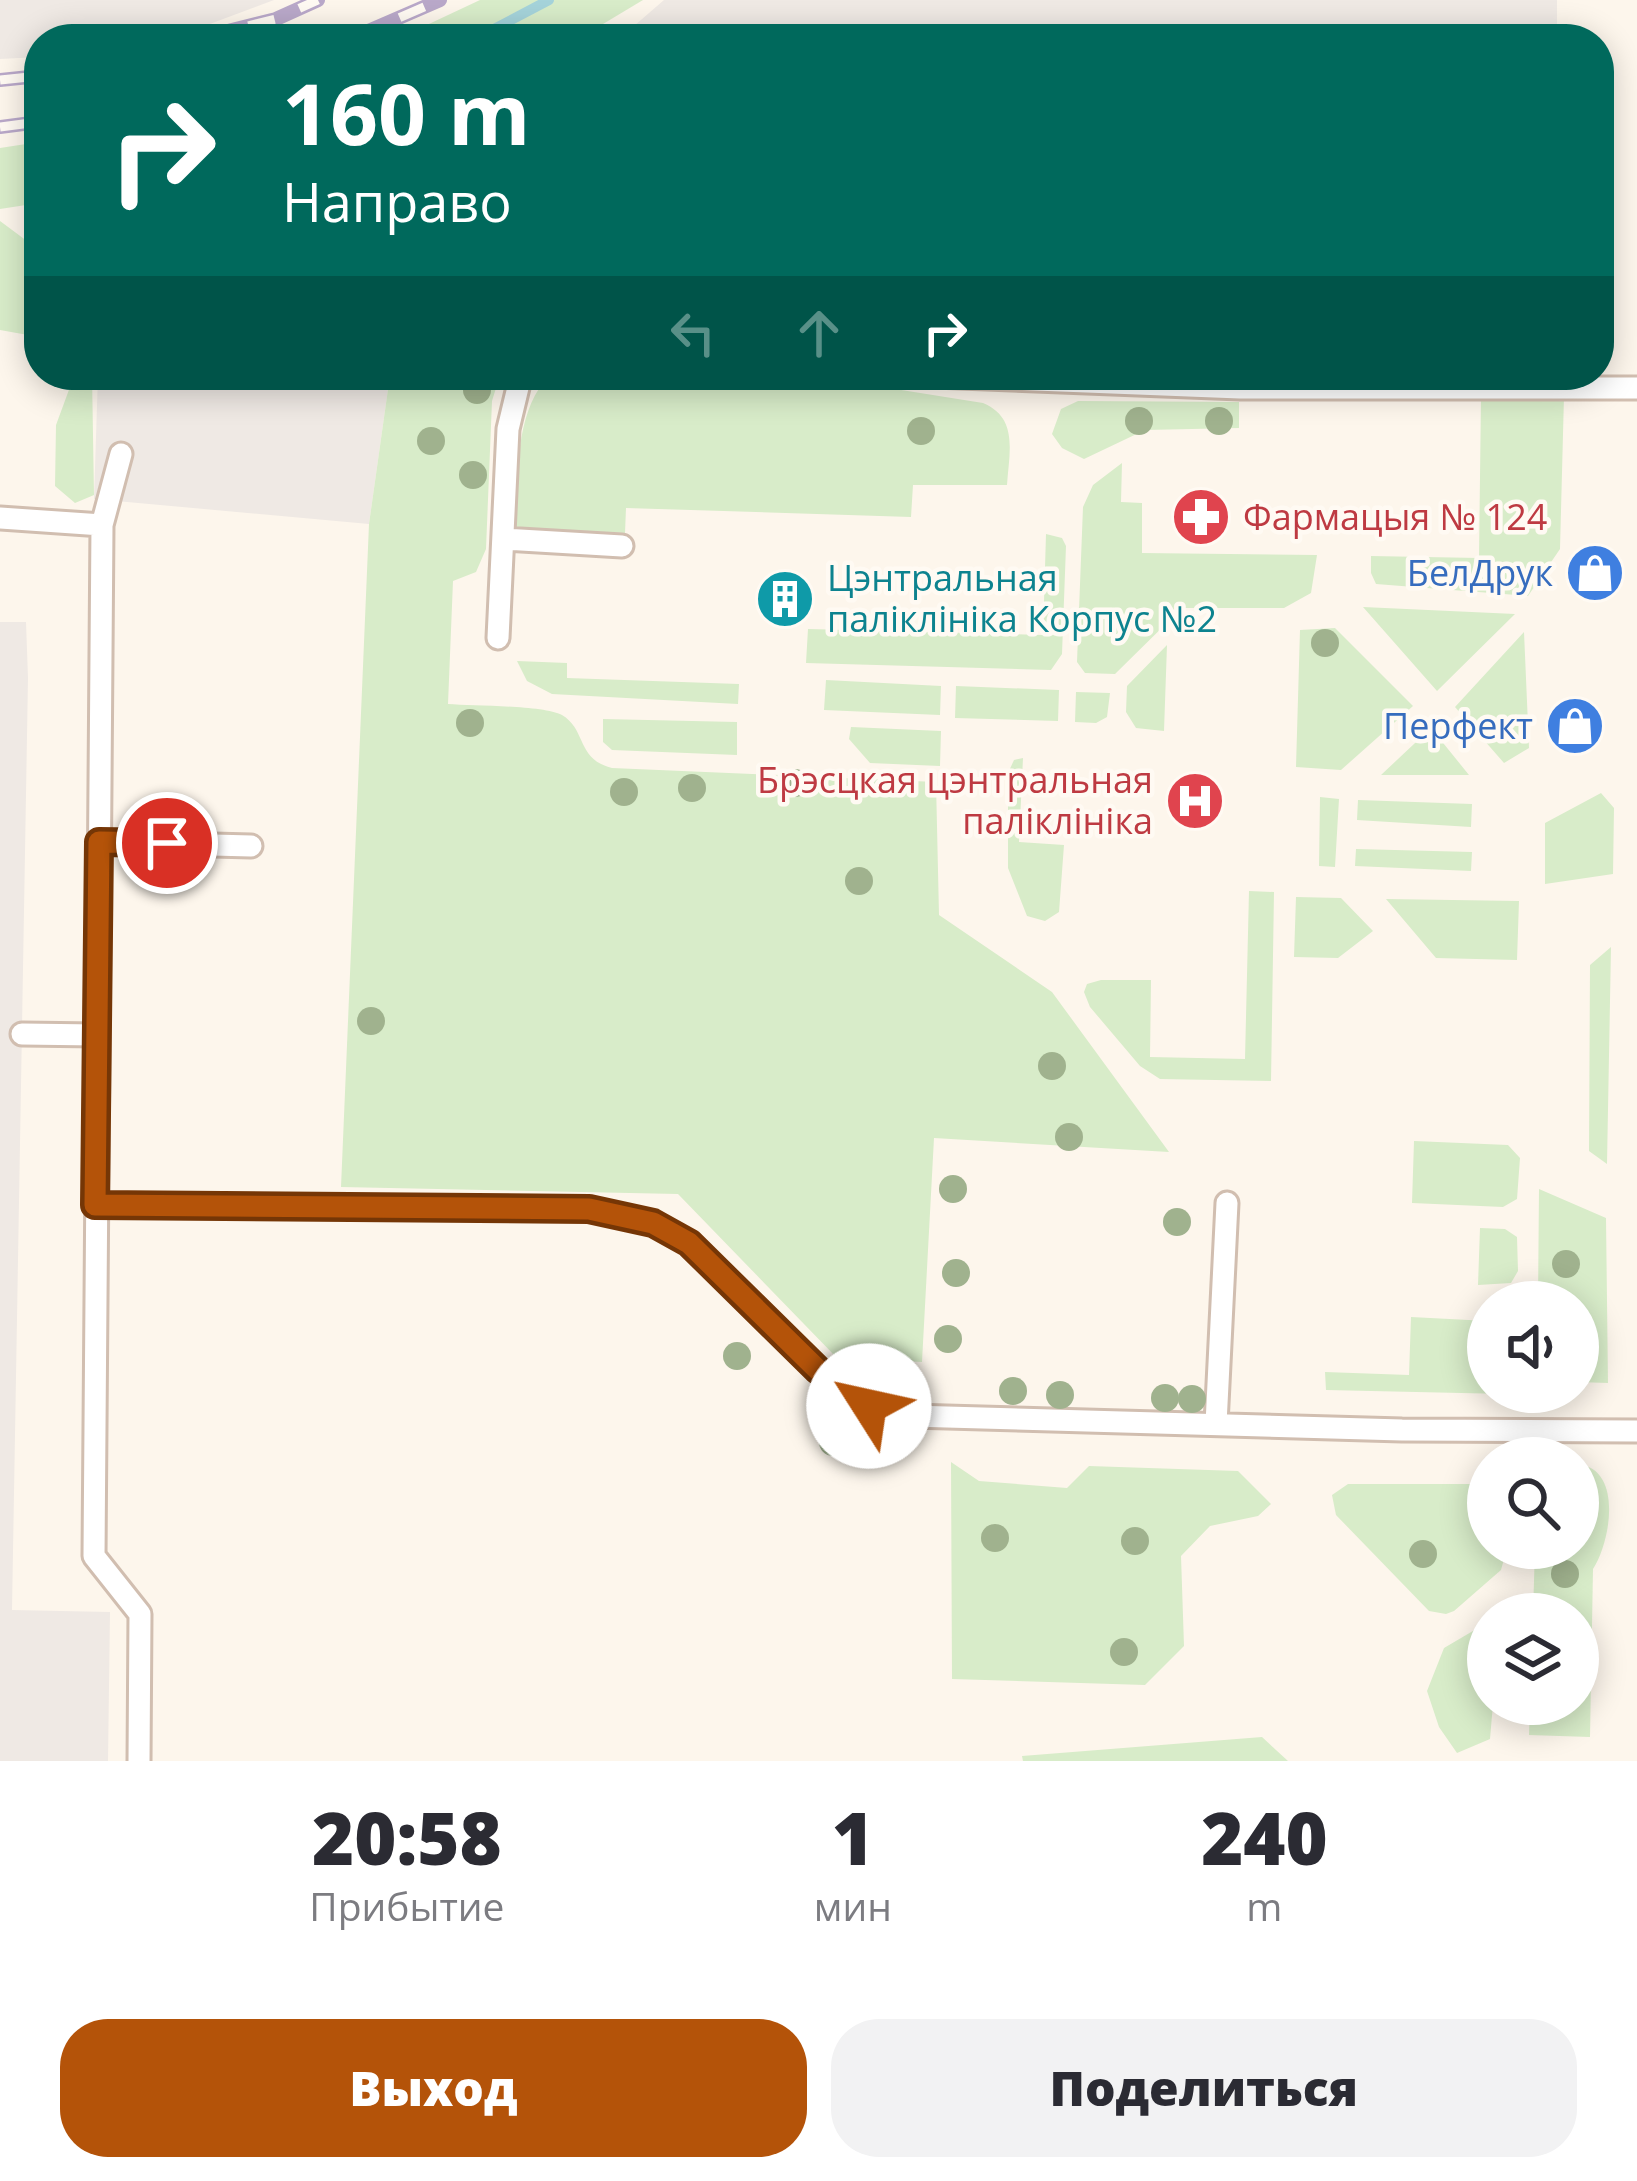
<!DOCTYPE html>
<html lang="ru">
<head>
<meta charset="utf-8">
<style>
	:root { --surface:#fff; --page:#f2f2f3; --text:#2b2b33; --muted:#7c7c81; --accent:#b45309 }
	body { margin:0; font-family:"Open Sans",sans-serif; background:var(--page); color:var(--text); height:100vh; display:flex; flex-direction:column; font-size:45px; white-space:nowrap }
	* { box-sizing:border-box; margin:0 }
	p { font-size:39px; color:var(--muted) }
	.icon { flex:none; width:66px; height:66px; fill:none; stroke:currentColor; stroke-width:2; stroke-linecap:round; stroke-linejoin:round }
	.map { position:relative; height:1761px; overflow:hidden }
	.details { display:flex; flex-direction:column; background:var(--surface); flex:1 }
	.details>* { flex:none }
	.guide { position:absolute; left:24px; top:24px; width:1590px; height:366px; border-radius:48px; box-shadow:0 6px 30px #0003; background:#00695c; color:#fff; overflow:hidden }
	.fabs { position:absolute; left:1467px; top:1281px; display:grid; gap:24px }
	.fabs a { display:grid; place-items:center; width:132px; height:132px; border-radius:50%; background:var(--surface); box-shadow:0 6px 30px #0003; font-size:60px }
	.pin { position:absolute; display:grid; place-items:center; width:102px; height:102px; color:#fff; margin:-51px; border:6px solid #fff; border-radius:50%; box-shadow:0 3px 12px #0007 }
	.me { position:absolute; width:132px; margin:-66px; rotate:305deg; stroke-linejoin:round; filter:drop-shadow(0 0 9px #0008) }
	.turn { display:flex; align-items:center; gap:42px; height:252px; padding:0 60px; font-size:54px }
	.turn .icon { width:156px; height:156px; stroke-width:2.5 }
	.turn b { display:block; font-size:84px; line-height:102px }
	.lanes { display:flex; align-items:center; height:114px; padding:0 60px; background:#0003; justify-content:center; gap:60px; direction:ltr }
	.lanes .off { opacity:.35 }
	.eta { display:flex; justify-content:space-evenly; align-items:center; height:204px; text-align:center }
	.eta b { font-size:72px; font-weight:800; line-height:84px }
	.primary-button { display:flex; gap:24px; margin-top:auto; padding:24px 60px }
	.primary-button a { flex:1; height:138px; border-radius:48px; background:var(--accent); color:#fff; font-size:48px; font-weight:800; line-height:138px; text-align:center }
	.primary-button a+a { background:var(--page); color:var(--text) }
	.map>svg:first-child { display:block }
</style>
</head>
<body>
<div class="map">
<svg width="1637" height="1761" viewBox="0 0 1637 1761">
	<rect width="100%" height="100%" fill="#fdf6ec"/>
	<!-- industrial -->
	<path fill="#efe9e4" d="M0,0H274L183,34L157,39H39V57L0,59Z
		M664,0H1557V39H619Z
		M98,375H390L369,524L94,499Z
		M0,622H26L28,678L12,1610L110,1612L108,1761H0Z"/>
	<!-- green -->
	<path fill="#d8ecc9" d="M480,0H643L598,27L568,39H397Z
		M39,142V203L0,209V148Z
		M0,221L39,250V337L0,330Z
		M68,375H92L94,495L75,503L55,486L56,425L70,387Z
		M390,375H500L492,401L486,549L476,572L453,581L448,704C473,706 542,705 562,715C587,730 576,759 612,768L936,782L939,915L1052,992L1169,1152L934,1138L922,1362L836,1357L678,1194L341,1187L369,524Z
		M550,375H807L983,403C1019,418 1009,453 1007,485H913L911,517L626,508L625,533L514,528C519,479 513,412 550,375Z
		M1564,396L1560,549L1528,596L1376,584L1371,573V556L1479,558L1481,397Z
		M1078,401L1239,402V428L1145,430L1084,459L1062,448L1052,434L1061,409Z
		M1122,463L1121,502L1142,503V553L1317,555L1311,593L1284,608H1182L1115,674L1085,673L1077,662L1083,507L1093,485Z
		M1046,534L1062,538L1066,546L1062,654L1051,670L806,663L808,629L1043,635Z
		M1363,607L1515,614L1437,691Z
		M1335,628L1413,706L1341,770L1296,767L1300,630Z
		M1524,632L1529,748L1504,763L1455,707Z
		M1167,645L1164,731L1136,728L1126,712L1127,686Z
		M517,661L567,663V678L739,684L738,704L552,694L527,681Z
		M826,680L941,686L940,715L824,710Z
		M956,686L1059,690L1058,721L955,718Z
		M1076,692L1110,693L1107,717L1096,723L1075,722Z
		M603,719L737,722V755L612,750L603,742Z
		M851,727L941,731L940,766L870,763L849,739Z
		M1431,728L1469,775H1381Z
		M1023,758L1019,842L1064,845L1059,912L1045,921L1027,916L1008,868V773L1014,760Z
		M1601,793L1614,808L1613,874L1545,884V823Z
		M1320,797L1339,799L1335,867L1319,866Z
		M1358,800L1472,804L1471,827L1357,820Z
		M1356,849L1472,852L1471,871L1355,866Z
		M1249,891L1274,892L1271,1081L1160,1079L1140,1066L1090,1007L1084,992L1087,984L1101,980H1151L1150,1057L1245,1059Z
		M1296,897L1341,898L1373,931L1338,958L1294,957Z
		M1386,899L1519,901L1517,960L1436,958Z
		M1611,947L1607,1164L1589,1151L1590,965Z
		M1414,1141L1508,1145L1520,1158L1517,1199L1503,1207L1412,1203Z
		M1539,1189L1606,1218L1608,1383L1578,1382V1302H1538Z
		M1480,1228L1505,1229L1517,1237L1518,1271L1511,1283L1478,1285Z
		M1411,1317L1488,1321V1392L1506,1394L1326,1390L1325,1372L1409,1375Z
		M951,1462L979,1481L1067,1488L1089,1466L1238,1471L1271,1504L1258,1516L1210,1526L1181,1556L1184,1646L1145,1685L952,1679Z
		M1578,1464C1623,1469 1611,1541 1593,1569L1590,1737L1529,1735L1530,1704H1578V1614H1533L1535,1548H1578Z
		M1348,1484H1488V1548H1507L1501,1570L1454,1611L1446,1614L1429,1611L1336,1515L1332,1495Z
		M1478,1628L1488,1643V1704H1493L1490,1739L1457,1753L1439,1727L1427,1691L1444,1648Z
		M1262,1737L1288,1761H1023L1022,1756Z"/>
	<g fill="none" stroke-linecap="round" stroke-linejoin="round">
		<!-- stream -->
		<path stroke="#a5d3da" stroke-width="10" d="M475,39L549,0"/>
		<!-- lane casing -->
		<g stroke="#d1beb0" stroke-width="27">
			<path id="lane" d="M908,375L1240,388H1637
				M121,454L102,525L94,1556L140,1614L139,1761
				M0,518L102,525
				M503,539L622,546
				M498,638L508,429L521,375
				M99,842L251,846
				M22,1034L97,1035
				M95,1205L589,1209L653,1223L689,1243L818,1370L869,1406L911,1416L1402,1430L1637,1431
				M1216,1424L1227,1203"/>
		</g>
		<!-- lane -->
		<use href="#lane" stroke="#fff" stroke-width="21"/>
		<!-- rail casing -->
		<g stroke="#b9a8c9" stroke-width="14">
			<path id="rail" d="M196,39L276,19L318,0
				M350,39L440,0
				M0,80L39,76
				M0,127L39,122"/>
		</g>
		<!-- rail -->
		<use href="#rail" stroke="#fffaf3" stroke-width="9" stroke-dasharray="27" stroke-linecap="butt"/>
	</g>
	<!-- trees -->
	<g fill="#a0b28e">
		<circle cx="477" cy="390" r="14"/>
		<circle cx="1139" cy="421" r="14"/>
		<circle cx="1219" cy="421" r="14"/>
		<circle cx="921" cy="431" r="14"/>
		<circle cx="431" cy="441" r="14"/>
		<circle cx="473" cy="475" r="14"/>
		<circle cx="1325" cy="643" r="14"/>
		<circle cx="470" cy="723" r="14"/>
		<circle cx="795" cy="783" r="14"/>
		<circle cx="692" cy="788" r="14"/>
		<circle cx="624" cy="792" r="14"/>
		<circle cx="859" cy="881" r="14"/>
		<circle cx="371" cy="1021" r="14"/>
		<circle cx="1052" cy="1066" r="14"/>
		<circle cx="1069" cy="1137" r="14"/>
		<circle cx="953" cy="1189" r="14"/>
		<circle cx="1177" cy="1222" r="14"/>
		<circle cx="1566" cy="1264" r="14"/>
		<circle cx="956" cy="1273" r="14"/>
		<circle cx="948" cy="1339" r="14"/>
		<circle cx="737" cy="1356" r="14"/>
		<circle cx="1013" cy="1391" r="14"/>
		<circle cx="1060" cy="1395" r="14"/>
		<circle cx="1165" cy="1398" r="14"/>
		<circle cx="1192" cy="1399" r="14"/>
		<circle cx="833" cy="1442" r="14"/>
		<circle cx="995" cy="1538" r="14"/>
		<circle cx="1135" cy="1541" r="14"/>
		<circle cx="1423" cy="1554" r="14"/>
		<circle cx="1565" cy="1574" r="14"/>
		<circle cx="1124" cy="1652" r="14"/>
	</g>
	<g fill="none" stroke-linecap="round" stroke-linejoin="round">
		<!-- route casing -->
		<g stroke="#753606" stroke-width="30">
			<path id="route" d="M167,843L99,842L95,1205L589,1209L653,1223L689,1243L818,1370L869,1406"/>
		</g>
		<!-- route -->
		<use href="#route" stroke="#b45309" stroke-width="21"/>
	</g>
	<!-- icons -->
	<defs>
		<g id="pharmacy-disc" transform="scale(3)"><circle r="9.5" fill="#e0444e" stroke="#fffaf3"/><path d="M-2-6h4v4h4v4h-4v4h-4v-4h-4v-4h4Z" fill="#fff"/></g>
		<g id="shop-disc" transform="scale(3)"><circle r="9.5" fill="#3f7fe0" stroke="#fffaf3"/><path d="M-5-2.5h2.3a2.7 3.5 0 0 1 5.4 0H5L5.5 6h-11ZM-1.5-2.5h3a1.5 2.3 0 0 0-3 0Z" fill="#fff"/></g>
		<g id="building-disc" transform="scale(3)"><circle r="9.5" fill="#0f9aa8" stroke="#fffaf3"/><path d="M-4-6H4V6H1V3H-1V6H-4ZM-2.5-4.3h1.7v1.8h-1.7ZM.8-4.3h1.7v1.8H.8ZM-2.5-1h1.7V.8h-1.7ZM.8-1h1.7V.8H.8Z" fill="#fff"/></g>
		<g id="hospital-disc" transform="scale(3)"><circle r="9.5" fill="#e0444e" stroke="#fffaf3"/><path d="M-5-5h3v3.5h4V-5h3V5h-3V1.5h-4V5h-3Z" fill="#fff"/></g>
	</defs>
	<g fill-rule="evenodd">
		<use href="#pharmacy-disc" x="1201" y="517"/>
		<use href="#shop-disc" x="1595" y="573"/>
		<use href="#building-disc" x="785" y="599"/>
		<use href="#shop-disc" x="1575" y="726"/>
		<use href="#hospital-disc" x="1195" y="801"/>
	</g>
	<g text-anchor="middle" stroke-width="9" stroke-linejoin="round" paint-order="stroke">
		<!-- health labels -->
		<g font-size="36" fill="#be3a42" stroke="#fffaf3" text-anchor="start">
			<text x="1243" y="530">Фармацыя № 124</text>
			<text x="1153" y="793" text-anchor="end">Брэсцкая цэнтральная<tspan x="1153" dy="41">паліклініка</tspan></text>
		</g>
		<!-- shop labels -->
		<g font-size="36" fill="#366cbe" stroke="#fffaf3" text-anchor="end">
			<text x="1553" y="586">БелДрук</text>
			<text x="1533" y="739">Перфект</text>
		</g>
		<!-- culture labels -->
		<g font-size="36" fill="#0d838f" stroke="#fffaf3" text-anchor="start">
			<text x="827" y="591">Цэнтральная<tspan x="827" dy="41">паліклініка Корпус №2</tspan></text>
		</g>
	</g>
</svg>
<div class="fabs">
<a><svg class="icon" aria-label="sound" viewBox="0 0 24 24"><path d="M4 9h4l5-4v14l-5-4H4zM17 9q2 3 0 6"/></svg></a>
<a><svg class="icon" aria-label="search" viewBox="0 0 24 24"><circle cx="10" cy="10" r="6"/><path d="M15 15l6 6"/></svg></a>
<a><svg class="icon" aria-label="layers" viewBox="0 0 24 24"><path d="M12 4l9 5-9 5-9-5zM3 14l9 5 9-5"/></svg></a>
</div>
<div class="pin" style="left:167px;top:843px;background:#d93025"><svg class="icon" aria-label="arrive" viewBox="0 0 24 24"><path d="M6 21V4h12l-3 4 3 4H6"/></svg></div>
<svg class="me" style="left:869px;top:1406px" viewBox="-20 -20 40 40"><circle r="19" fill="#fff"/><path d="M0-13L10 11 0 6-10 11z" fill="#b45309"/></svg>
<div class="guide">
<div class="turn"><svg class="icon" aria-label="right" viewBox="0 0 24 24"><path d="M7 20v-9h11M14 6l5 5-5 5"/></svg><div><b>160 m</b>Направо</div></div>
<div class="lanes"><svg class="icon off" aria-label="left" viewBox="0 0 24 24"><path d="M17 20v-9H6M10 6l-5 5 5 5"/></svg><svg class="icon off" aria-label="ahead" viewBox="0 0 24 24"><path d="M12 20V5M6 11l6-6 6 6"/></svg><svg class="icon" aria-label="right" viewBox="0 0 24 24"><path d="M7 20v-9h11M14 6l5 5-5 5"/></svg></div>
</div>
</div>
<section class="details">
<div class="eta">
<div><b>20:58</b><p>Прибытие</p></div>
<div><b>1</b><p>мин</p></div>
<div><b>240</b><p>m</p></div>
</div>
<div class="primary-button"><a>Выход</a><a>Поделиться</a></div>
</section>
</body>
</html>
